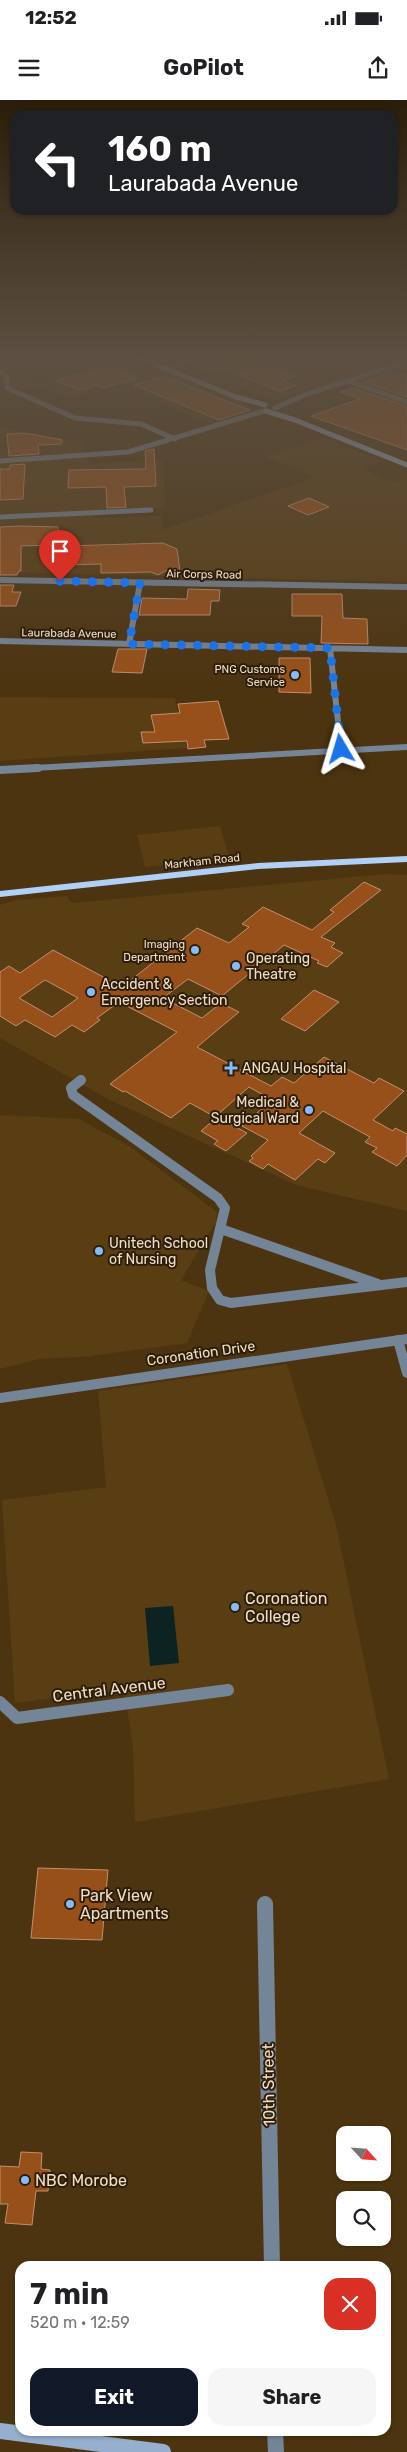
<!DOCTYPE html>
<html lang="en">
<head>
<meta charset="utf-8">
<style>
	:root { --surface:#fff; --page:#f6f6f6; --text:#202124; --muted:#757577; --accent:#111827 }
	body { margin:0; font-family:Rubik,sans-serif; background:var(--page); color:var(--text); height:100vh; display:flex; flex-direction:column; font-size:19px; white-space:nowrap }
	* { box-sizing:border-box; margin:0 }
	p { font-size:16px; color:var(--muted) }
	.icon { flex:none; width:28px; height:28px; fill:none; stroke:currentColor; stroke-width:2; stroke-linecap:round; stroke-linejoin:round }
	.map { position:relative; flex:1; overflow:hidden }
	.panel { position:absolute; left:15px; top:2161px; width:376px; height:175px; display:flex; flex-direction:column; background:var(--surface); border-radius:15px; box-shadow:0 1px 4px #0004 }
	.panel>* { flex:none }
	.banner { position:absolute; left:10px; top:10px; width:388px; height:105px; border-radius:15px; box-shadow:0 1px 4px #0004; background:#202124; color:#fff; overflow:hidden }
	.needle { width:32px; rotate:116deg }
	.controls { position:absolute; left:336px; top:2026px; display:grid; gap:10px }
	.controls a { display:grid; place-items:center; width:55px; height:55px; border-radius:10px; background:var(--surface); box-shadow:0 1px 4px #0004; font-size:25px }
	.pin { position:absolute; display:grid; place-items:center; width:42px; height:42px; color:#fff; margin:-51px -21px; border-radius:50% 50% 50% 0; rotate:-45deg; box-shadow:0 0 5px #0007 }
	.pin .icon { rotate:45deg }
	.me { position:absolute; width:55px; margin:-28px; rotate:353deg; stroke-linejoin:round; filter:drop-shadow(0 0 4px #0008) }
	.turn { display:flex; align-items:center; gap:18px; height:105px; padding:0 15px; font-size:22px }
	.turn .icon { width:65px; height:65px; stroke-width:2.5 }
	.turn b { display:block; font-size:35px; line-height:42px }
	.round { display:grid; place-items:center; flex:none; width:52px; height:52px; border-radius:15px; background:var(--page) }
	.summary { display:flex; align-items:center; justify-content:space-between; height:85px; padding:0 15px }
	h1 { font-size:30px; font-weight:700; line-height:38px }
	.cta { display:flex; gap:10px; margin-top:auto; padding:10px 15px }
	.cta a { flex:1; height:58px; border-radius:15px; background:var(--accent); color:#fff; font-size:20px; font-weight:700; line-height:58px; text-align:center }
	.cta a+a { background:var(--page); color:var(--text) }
	.status { display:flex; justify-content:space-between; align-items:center; height:35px; padding:0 25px; background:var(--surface); direction:ltr }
	.status svg { height:14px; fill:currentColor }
	header { display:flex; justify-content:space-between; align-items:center; height:65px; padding:0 15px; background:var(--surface); font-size:22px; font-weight:700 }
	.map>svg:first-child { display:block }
</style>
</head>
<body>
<div class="status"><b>12:52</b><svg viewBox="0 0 49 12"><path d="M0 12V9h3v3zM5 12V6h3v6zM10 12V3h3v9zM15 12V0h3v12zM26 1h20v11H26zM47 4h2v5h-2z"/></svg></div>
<header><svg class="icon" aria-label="menu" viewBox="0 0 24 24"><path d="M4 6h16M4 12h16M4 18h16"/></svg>GoPilot<svg class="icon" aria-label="share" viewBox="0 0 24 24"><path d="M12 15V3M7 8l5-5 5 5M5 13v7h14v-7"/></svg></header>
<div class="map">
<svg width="407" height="2352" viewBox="0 0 407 2352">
	<rect width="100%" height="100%" fill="#4d3410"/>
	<!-- built -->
	<path fill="#593d13" d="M278,256H407V260L277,300L212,276Z
		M130,259L241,302L251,309L209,323L121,283L69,298L44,287L0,288V267L40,285Z
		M0,328L81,341L83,353L91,364L163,359L165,408L96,411V418L161,416L163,430L315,377L267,357L324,338L382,361L362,369L396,383L407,379V482L0,472Z
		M0,597L175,598L187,648L0,661Z
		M220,726L229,757L145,767L137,735Z
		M386,774L407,775V1111L296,1085L108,999L0,938V805L15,800L67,796L72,803Z
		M0,1015L79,1019L129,1046L217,1112L216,1122L181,1180L209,1191L187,1243L83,1257L39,1259L0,1269Z
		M287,1264L336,1425L389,1679L135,1722L133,1648L124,1589L15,1603L2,1400L106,1387L98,1291Z"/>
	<!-- water -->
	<path fill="#0c2322" d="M173,1506L179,1563L150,1566L145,1508Z"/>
	<!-- building -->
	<path fill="#98501a" stroke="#c28f6f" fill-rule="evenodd" d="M223,256H247L279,268L276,269L296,276L282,280L296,286L280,291L226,270L215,273L195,265Z
		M110,265L139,278L103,288L96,285L81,290L56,281Z
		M394,271L407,276V297L363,282Z
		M164,276L231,303L250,310L219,320L134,285Z
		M353,288L407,306V350L311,316L360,299L340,292Z
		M25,333L62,340L61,344L38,345L39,354L9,356L7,334Z
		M154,349L156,386L124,387L126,407L107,408L106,387L68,388L69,370L146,369L145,351Z
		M25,364L23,399L0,400V369H10V365Z
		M309,398L329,407L308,415L288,406Z
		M21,426L58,427V445L21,446V471H19L17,475H0V427Z
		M163,443L177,449L180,471H165L158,475L151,472L101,473V464L64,465L66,446Z
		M0,485H14L12,492H21L16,506H0Z
		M188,489L220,490L219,501H211L210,515H139L142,498L187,499Z
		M292,494H342L343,518L367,519L368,544L321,543L322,516H292Z
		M118,549H147L142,573L112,572Z
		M279,558H310L311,593L279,592Z
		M218,601L229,639L204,640L206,647L188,649L187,641L143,643L141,632H155L151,615L180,613L178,604Z
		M364,782L381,790L321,837L335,843L331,847L343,853L327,867L317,863L319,861L284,845L222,896L188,879L163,898L202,918L221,903L239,912L197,947L271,986L282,977L294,983L324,957L374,983L379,978L404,991L373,1020L393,1031L395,1028L407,1034V1055L397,1066L372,1052L377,1048L365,1042L370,1037L323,1011L299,1033L335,1053L325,1063L318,1059L295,1080L268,1064L263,1069L249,1061L253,1058L251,1056L268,1040L242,1026L272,1000L249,987L215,1017L190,1003L171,1018L125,991L123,992L110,984L177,932L119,902L97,918L100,920L84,932L72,925L55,937L25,920L16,926L0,916V872L9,866L20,873L53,850L122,887L197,828L229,843L249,827L242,824L263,807L312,830L334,812L330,810ZM45,880L78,898L52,917L19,898Z
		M314,890L339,902L305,931L281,919Z
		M217,1017L247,1033L226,1051L214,1044L218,1041L201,1031Z
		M38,1768L108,1770L102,1840L31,1838Z
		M21,2052L42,2053L41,2069L50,2070L48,2091H36L32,2125L5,2123L8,2104H0V2066L19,2067Z"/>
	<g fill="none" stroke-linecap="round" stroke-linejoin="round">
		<!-- minor-far5 -->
		<path stroke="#758598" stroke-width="5" d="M166,269L210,256
			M0,272L7,277V288L75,318L141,324L175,339
			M348,281L407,302
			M275,308L307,294L407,262
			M0,361L128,352L264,311
			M0,417L151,410"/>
		<!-- minor-far4 -->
		<path stroke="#758598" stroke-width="6" d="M0,541L407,550
			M129,544L140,483
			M330,548L341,649
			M16,669L407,647"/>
		<!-- minor-far3 -->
		<path stroke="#758598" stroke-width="8" d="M0,670L38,668"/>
		<!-- minor-far2 -->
		<path stroke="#758598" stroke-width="10" d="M81,980L71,988L73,995L218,1098L225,1108L210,1170L212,1188L220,1200L231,1203L407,1182
			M221,1129L378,1184
			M398,1240L407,1273"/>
		<!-- minor-far1 -->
		<path stroke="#758598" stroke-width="12" d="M0,1602L17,1618L228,1590"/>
		<!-- minor -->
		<path stroke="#758598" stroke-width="16" d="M265,1804L272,2166
			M275,2331L276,2352"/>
		<!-- tertiary-far1 -->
		<path stroke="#758598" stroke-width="6" d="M0,480L407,487"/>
		<!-- tertiary -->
		<path stroke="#758598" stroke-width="10" d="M0,1298L407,1239"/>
		<!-- secondary-far1 -->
		<path stroke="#96afce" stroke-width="5" d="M134,256L236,297L265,305
			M266,311L295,320L407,365"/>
		<!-- secondary -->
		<path stroke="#96afce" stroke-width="16" d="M0,2331L163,2352"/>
		<!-- primary -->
		<path fill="#afd0f7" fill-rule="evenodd" d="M407,756V762L258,769L0,797V791L258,763Z"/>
	</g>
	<!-- sky -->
	<linearGradient id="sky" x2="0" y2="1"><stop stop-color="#2a1d09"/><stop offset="0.44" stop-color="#5c5042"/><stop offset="1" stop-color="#5c5042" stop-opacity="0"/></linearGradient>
	<rect width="407" height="586" fill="url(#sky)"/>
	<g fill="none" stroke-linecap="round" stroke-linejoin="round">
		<!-- route -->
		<path stroke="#1a73e8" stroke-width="9" stroke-dasharray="0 16.2" d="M60,481L140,483L129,544L330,548L341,649"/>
	</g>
	<!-- markers -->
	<g fill="#85bbfb" stroke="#2c1e0a" stroke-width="2">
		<circle cx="295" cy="575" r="5"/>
		<circle cx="195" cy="850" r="5"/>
		<circle cx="236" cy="866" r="5"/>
		<circle cx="91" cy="892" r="5"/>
		<path d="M228.5 960.5h5v5h5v5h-5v5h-5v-5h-5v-5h5z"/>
		<circle cx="309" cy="1010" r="5"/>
		<circle cx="99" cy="1151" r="5"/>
		<circle cx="235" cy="1507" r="5"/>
		<circle cx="70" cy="1804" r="5"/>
		<circle cx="25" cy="2080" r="5"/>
	</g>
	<g text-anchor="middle" stroke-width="4" stroke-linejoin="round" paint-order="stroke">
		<!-- far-street labels -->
		<g font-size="11" fill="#f2dec6" stroke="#2c1e0a">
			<text transform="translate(204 474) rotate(1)" y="4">Air Corps Road</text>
			<text transform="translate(69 533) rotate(1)" y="4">Laurabada Avenue</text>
			<text transform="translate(202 761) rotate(-6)" y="4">Markham Road</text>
		</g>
		<!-- far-poi labels -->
		<g font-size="11" fill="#f2dec6" stroke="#2c1e0a" text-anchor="end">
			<text x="285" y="573">PNG Customs<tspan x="285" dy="13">Service</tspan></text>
			<text x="185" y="848">Imaging<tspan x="185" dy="13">Department</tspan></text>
		</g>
		<!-- poi labels -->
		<g font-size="14" fill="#f2dec6" stroke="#2c1e0a" text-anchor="start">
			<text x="246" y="863">Operating<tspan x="246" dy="16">Theatre</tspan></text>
			<text x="101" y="889">Accident &amp;<tspan x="101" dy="16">Emergency Section</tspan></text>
			<text x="242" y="973">ANGAU Hospital</text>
			<text x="299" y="1007" text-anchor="end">Medical &amp;<tspan x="299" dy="16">Surgical Ward</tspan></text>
			<text x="109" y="1148">Unitech School<tspan x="109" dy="16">of Nursing</tspan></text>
		</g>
		<!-- street labels -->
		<g font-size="14" fill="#f2dec6" stroke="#2c1e0a">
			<text transform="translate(201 1253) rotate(-8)" y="5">Coronation Drive</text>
		</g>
		<!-- near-poi labels -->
		<g font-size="16" fill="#f2dec6" stroke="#2c1e0a" text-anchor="start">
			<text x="245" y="1504">Coronation<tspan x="245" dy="18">College</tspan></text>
			<text x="80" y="1801">Park View<tspan x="80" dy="18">Apartments</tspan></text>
			<text x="35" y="2086">NBC Morobe</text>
		</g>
		<!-- near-street labels -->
		<g font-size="16" fill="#f2dec6" stroke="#2c1e0a">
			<text transform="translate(109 1589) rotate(-7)" y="6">Central Avenue</text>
			<text transform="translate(268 1985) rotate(-91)" y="6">10th Street</text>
		</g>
	</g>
</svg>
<div class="controls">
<a><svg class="needle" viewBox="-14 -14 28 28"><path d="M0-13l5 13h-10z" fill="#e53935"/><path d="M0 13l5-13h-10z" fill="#757577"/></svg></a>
<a><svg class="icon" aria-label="search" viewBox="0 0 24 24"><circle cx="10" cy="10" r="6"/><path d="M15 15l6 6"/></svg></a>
</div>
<div class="pin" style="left:60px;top:481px;background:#d93025"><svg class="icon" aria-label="arrive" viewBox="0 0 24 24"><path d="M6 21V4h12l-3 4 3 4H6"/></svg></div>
<svg class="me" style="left:341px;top:649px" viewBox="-20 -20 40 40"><path d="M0-17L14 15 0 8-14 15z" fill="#1a73e8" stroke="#fff" stroke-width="4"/></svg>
<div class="banner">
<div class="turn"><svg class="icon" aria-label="left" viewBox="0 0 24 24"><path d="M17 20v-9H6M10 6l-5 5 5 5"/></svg><div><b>160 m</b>Laurabada Avenue</div></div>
</div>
<section class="panel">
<div class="summary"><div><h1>7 min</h1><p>520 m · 12:59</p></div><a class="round" style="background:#d93025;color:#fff"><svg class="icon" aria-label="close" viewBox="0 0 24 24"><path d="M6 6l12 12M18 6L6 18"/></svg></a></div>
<div class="cta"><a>Exit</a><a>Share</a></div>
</section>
</div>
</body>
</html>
